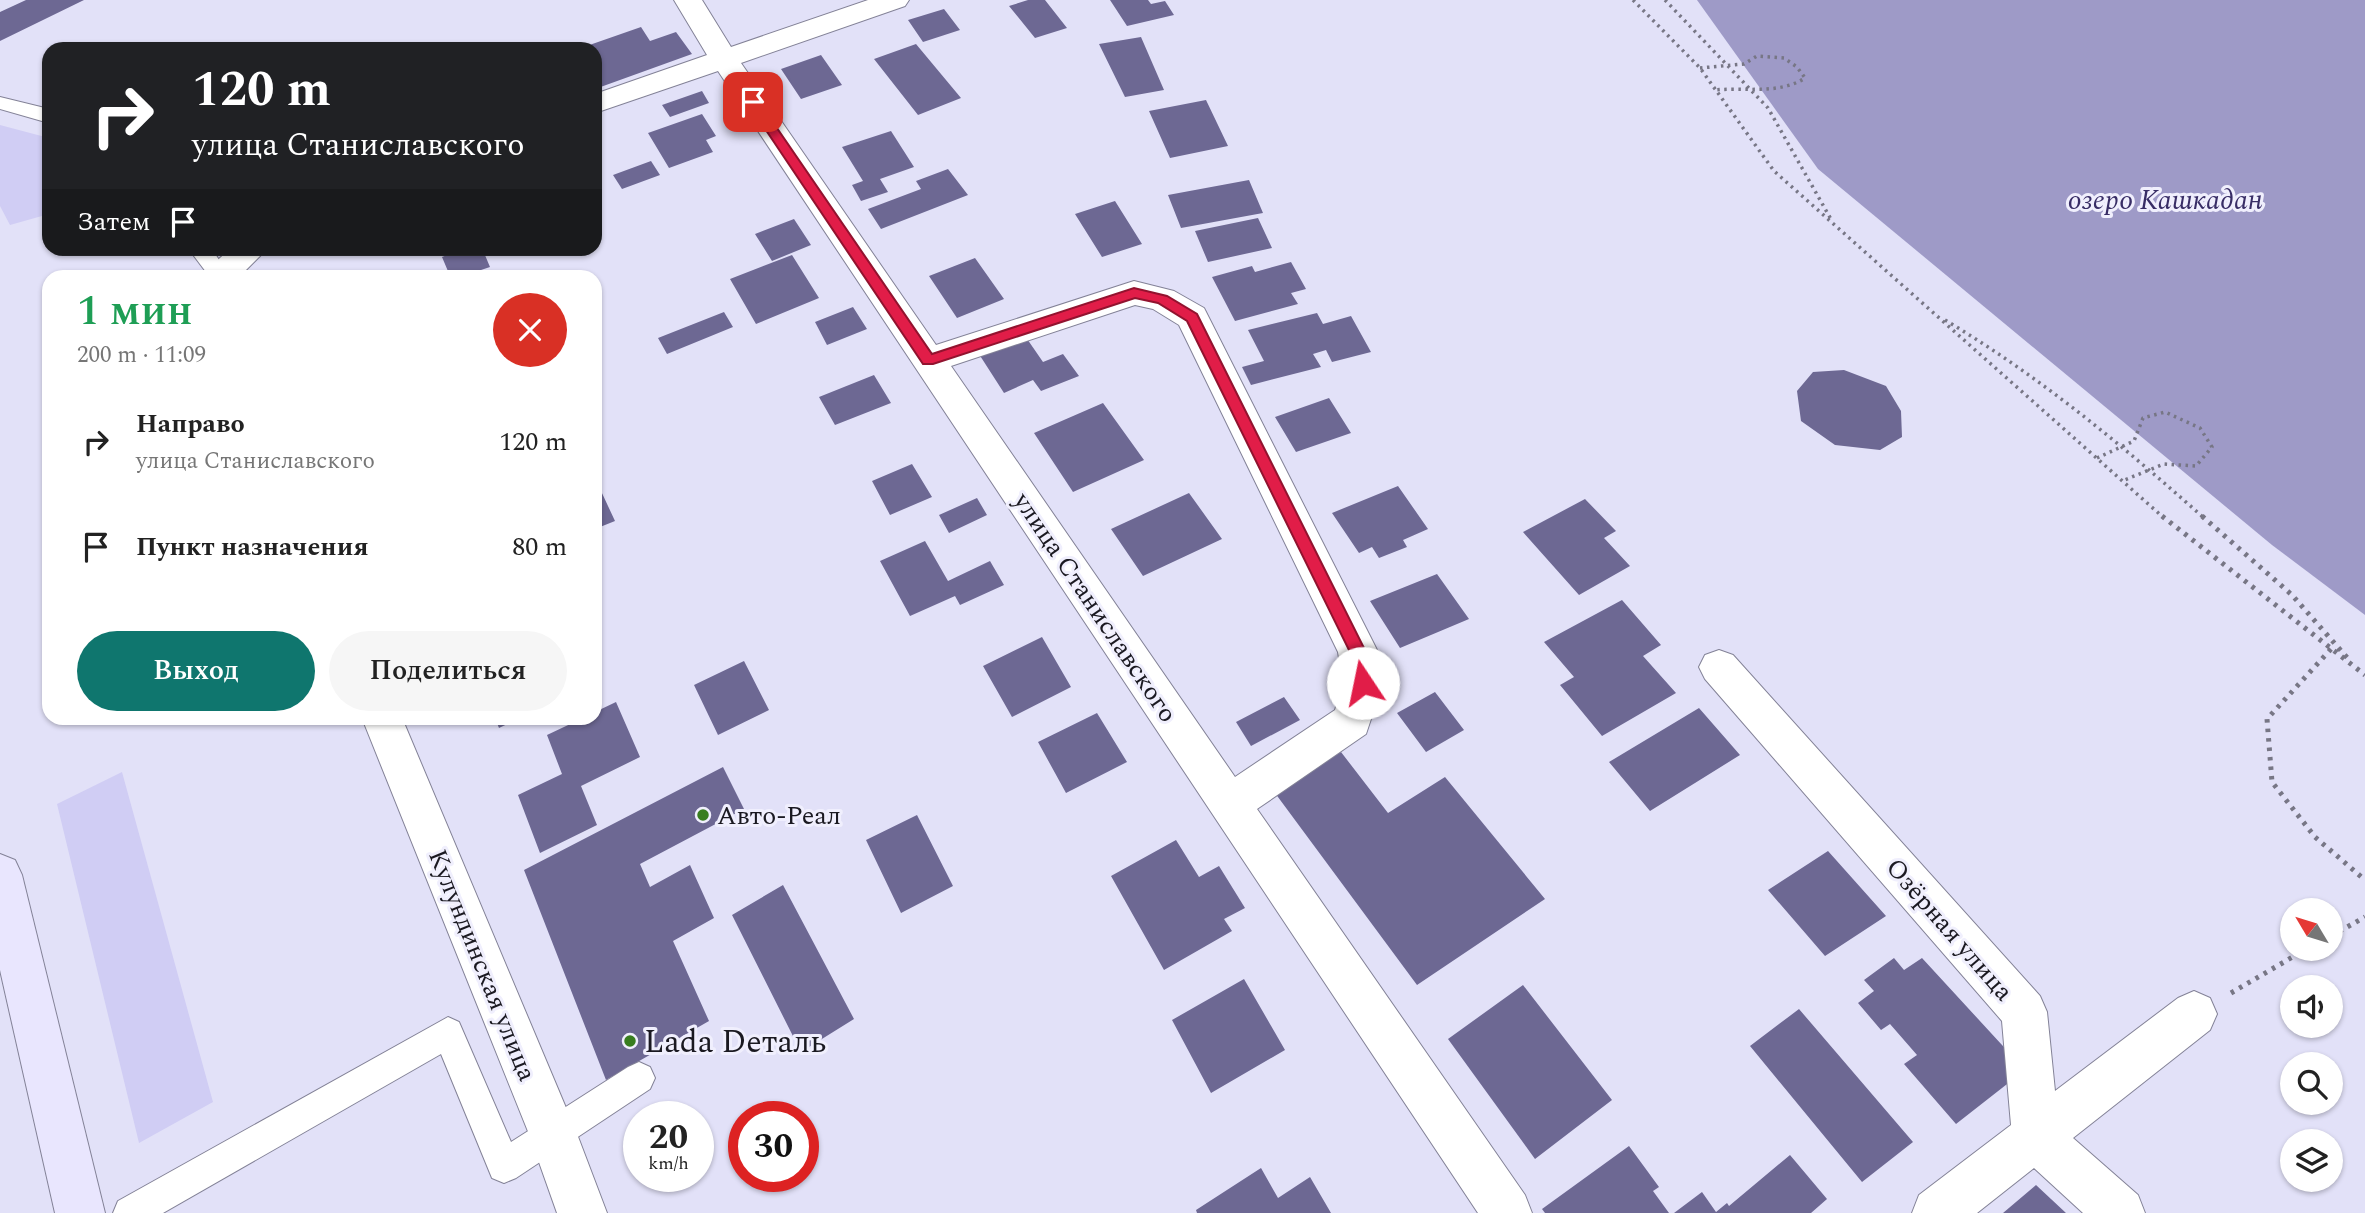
<!DOCTYPE html>
<html lang="ru">
<head>
<meta charset="utf-8">
<style>
	:root { --surface:#fff; --page:#f6f6f6; --text:#222; --muted:#767676; --accent:#0f766e }
	body { margin:0; font-family:Spectral,serif; background:var(--page); color:var(--text); height:100vh; display:flex; flex-direction:column; font-size:26px; white-space:nowrap }
	* { box-sizing:border-box; margin:0 }
	p { font-size:23px; color:var(--muted) }
	.icon { flex:none; width:38px; height:38px; fill:none; stroke:currentColor; stroke-width:2; stroke-linecap:round; stroke-linejoin:round }
	.map { position:relative; flex:1; overflow:hidden }
	.drawer { position:absolute; left:42px; top:270px; width:560px; height:455px; display:flex; flex-direction:column; background:var(--surface); border-radius:21px; box-shadow:0 2px 5px #0004 }
	.drawer>* { flex:none }
	.top-card { position:absolute; left:42px; top:42px; width:560px; height:214px; border-radius:21px; box-shadow:0 2px 5px #0004; background:#202124; color:#fff; overflow:hidden }
	.needle { width:46px; rotate:308deg }
	.tools { position:absolute; left:2280px; top:898px; display:grid; gap:14px }
	.tools a { display:grid; place-items:center; width:63px; height:63px; border-radius:50%; background:var(--surface); box-shadow:0 2px 5px #0004; font-size:35px }
	.speed { position:absolute; left:623px; top:1101px; display:flex; gap:14px; font-size:35px; font-weight:700; text-align:center }
	.speed>* { display:grid; place-content:center; width:91px; height:91px; border-radius:50%; background:var(--surface); box-shadow:0 2px 5px #0004; line-height:1 }
	.speed small { font-size:18px; font-weight:400 }
	.speed .limit { border:10px solid #d22; background:#fff; color:#111 }
	.pin { position:absolute; display:grid; place-items:center; width:60px; height:60px; color:#fff; margin:-30px; border-radius:14px; box-shadow:0 4px 10px #0006 }
	.me { position:absolute; width:77px; margin:-38px; rotate:349deg; stroke-linejoin:round; filter:drop-shadow(0 0 5px #0008) }
	.turn { display:flex; align-items:center; gap:24px; height:147px; padding:0 35px; font-size:32px }
	.turn .icon { width:91px; height:91px; stroke-width:2.5 }
	.turn b { display:block; font-size:49px; line-height:60px }
	.then { display:flex; align-items:center; height:66px; padding:0 35px; background:#0003; gap:14px; font-size:26px }
	.round { display:grid; place-items:center; flex:none; width:74px; height:74px; border-radius:37px; background:var(--page) }
	.head { display:flex; align-items:center; justify-content:space-between; height:119px; padding:0 35px }
	h1 { font-size:42px; font-weight:600; line-height:52px; color:#1e9e55 }
	.primary-button { display:flex; gap:14px; margin-top:auto; padding:14px 35px }
	.primary-button a { flex:1; height:80px; border-radius:42px; background:var(--accent); color:#fff; font-size:28px; font-weight:600; line-height:80px; text-align:center }
	.primary-button a+a { background:var(--page); color:var(--text) }
	ul { padding:0; list-style:none }
	li { display:flex; align-items:center; gap:21px; height:105px; padding:0 35px }
	li div { flex:1 }
	li b { display:block; font-size:26px }
	li em { font-style:normal }
	.map>svg:first-child { display:block }
</style>
</head>
<body>
<div class="map">
<svg width="2365" height="1213" viewBox="0 0 2365 1213">
	<rect width="100%" height="100%" fill="#e2e1f8"/>
	<!-- green -->
	<path fill="#d0cdf4" d="M0,125L49,138V214L10,225L0,206Z
		M122,772L213,1102L139,1143L57,804Z"/>
	<!-- water -->
	<path fill="#9e9ac7" d="M1697,0H2365V615L2272,545L1818,169Z"/>
	<!-- building -->
	<path fill="#6d6893" d="M26,0H84L0,41V12Z
		M1028,0H1045L1067,28L1035,38L1009,6Z
		M1110,0H1148L1151,4L1165,1L1174,15L1127,26Z
		M944,9L960,30L923,42L908,20Z
		M641,27L650,41L676,32L692,54L595,89V49H578Z
		M1141,37L1164,90L1125,97L1099,44Z
		M916,44L961,98L918,115L874,59Z
		M821,55L842,85L801,99L781,69Z
		M702,91L709,103L670,117L662,105Z
		M1206,100L1228,146L1170,158L1149,111Z
		M702,114L716,136L706,140L713,152L669,168L648,133Z
		M891,131L914,167L880,179L888,192L861,201L852,185L863,181L842,147Z
		M651,161L660,175L622,189L613,175Z
		M948,169L968,195L881,229L868,209L921,189L916,181Z
		M1249,180L1263,213L1181,228L1168,195Z
		M1115,201L1142,244L1102,257L1075,214Z
		M1258,218L1272,248L1208,262L1195,231Z
		M794,219L811,245L772,261L755,234Z
		M465,248H482L490,267L463,276H450L442,257Z
		M792,255L819,298L756,324L730,279Z
		M975,258L1004,299L957,318L929,276Z
		M1291,262L1306,289L1291,293L1298,304L1235,321L1212,277L1252,266L1255,272Z
		M853,307L867,329L827,345L815,322Z
		M724,312L733,327L667,354L658,338Z
		M1317,313L1323,324L1351,316L1371,352L1332,362L1326,350L1313,354L1321,367L1251,385L1242,367L1264,361L1248,330Z
		M1023,333L1043,362L1063,354L1079,376L1041,391L1033,380L1004,393L977,351Z
		M1844,370L1886,386L1901,411L1902,437L1880,450L1835,445L1801,421L1797,391L1813,372Z
		M874,375L891,403L835,425L819,397Z
		M1329,398L1351,433L1296,452L1275,417Z
		M1103,403L1144,460L1073,492L1034,433Z
		M912,464L932,497L890,515L872,481Z
		M1398,486L1428,529L1403,540L1407,547L1379,558L1372,547L1359,553L1332,513Z
		M601,491L615,521L595,529V494Z
		M1189,493L1222,539L1143,576L1111,529Z
		M977,498L987,515L949,533L939,515Z
		M1585,499L1616,531L1604,538L1630,566L1579,595L1523,532Z
		M925,541L948,581L990,561L1004,585L960,605L955,596L910,616L880,561Z
		M1437,574L1469,619L1400,648L1370,601Z
		M1622,600L1661,645L1643,656L1676,693L1602,736L1560,685L1574,677L1544,642Z
		M1042,637L1071,687L1012,717L983,666Z
		M744,661L769,710L718,735L694,685Z
		M1435,692L1464,730L1426,752L1397,713Z
		M1284,697L1300,720L1251,746L1236,722Z
		M616,702L640,757L581,786L597,825L540,853L518,795L562,774L547,735L583,718H595V712Z
		M1699,708L1740,755L1650,811L1609,762Z
		M1097,713L1127,762L1066,793L1038,742Z
		M495,718H520L499,728Z
		M1341,752L1388,813L1445,777L1545,899L1417,985L1275,793Z
		M723,767L744,809L640,864L650,887L690,865L714,918L673,941L709,1021L606,1080L524,870Z
		M917,815L953,886L901,913L866,840Z
		M1176,840L1199,877L1219,866L1245,908L1224,919L1232,931L1164,970L1111,876Z
		M1828,851L1886,916L1825,956L1768,890Z
		M783,885L854,1019L801,1052L732,915Z
		M1894,958L1904,970L1922,958L2025,1070L1956,1124L1904,1064L1917,1055L1890,1024L1881,1030L1858,1003L1874,991L1864,980Z
		M1244,979L1285,1050L1211,1093L1172,1020Z
		M1523,985L1612,1100L1535,1159L1448,1039Z
		M1799,1009L1913,1142L1862,1182L1750,1046Z
		M1629,1146L1659,1187L1653,1191L1669,1213H1545L1542,1209Z
		M1790,1155L1827,1199L1811,1213H1674L1702,1192L1716,1212L1727,1203L1729,1206Z
		M1261,1168L1278,1198L1310,1177L1331,1213H1197L1196,1210Z
		M2036,1185L2066,1213H2003Z"/>
	<g fill="none" stroke-linecap="round" stroke-linejoin="round">
		<!-- service casing -->
		<g stroke="#838297" stroke-width="2">
			<path id="service" d="M0,97L49,109V123L0,109Z
				M188,248H211L230,276H209Z
				M448,1017L459,1022L511,1142L628,1067L639,1062L650,1067L655,1078L650,1089L516,1178L504,1183L492,1178L441,1054L163,1213H113L118,1201Z"/>
		</g>
		<!-- minor casing -->
		<g stroke="#838297" stroke-width="2">
			<path id="minor" d="M674,0H702L731,47L868,0H909L905,6L741,63L936,345L1134,281L1174,291L1204,308L1372,640L1378,652L1383,683L1366,734L1257,809L1525,1195L1532,1213H1478L718,71L595,113V94L707,55ZM1135,305L1153,309L1179,325L1338,652L1343,683L1335,710L1235,777L951,366Z
				M231,248H268L240,276H204L209,268Z
				M1719,650L1733,655L2040,996L2047,1012L2055,1091L2178,998L2194,991L2210,998L2217,1014L2210,1030L2073,1138L2138,1195L2145,1213H2083L2034,1168L1977,1213H1912L1919,1195L2011,1125L2002,1021L1705,679L1699,667L1705,655Z
				M362,718H402L577,1134L607,1213H557L529,1134Z"/>
		</g>
		<!-- secondary casing -->
		<g stroke="#838297" stroke-width="2">
			<path id="secondary" d="M0,854L15,860L22,875L105,1213H55L0,970Z"/>
		</g>
		<!-- path-far1 -->
		<path stroke="#777685" stroke-width="3.5" stroke-dasharray="2.5 4.5" stroke-linecap="butt" d="M1633,0L1700,68L1774,171L2164,518
			M1665,0L1768,108L1832,221
			M1700,68L1744,64L1757,56L1784,58L1797,67L1805,78C1779,95 1744,87 1715,90
			M1945,320C2039,376 2122,445 2204,518
			M2097,458L2134,441L2143,418L2165,412L2200,428L2212,447L2196,466L2164,464L2122,481"/>
		<!-- path -->
		<path stroke="#777685" stroke-width="5" stroke-dasharray="3.5 6" stroke-linecap="butt" d="M2162,516L2365,675
			M2202,516L2292,595L2351,662
			M2331,649L2267,719L2272,782L2315,837L2365,880
			M2331,936L2365,917
			M2231,993L2308,948"/>
		<!-- service -->
		<use href="#service" fill="#fff" fill-rule="evenodd"/>
		<!-- minor -->
		<use href="#minor" fill="#fff" fill-rule="evenodd"/>
		<!-- secondary -->
		<use href="#secondary" fill="#e9e6fe" fill-rule="evenodd"/>
	</g>
	<!-- route -->
	<path fill="#e11d48" stroke="#92132f" stroke-width="2" d="M753,98L757,99L932,354L1134,288L1167,296L1197,314L1366,652L1372,683L1369,689L1363,691L1358,689L1350,652L1187,321L1158,303L1135,298L933,364H923L747,102Z"/>
	<!-- markers -->
	<g fill="#387d1f" stroke="#f0effd" stroke-width="2.5">
		<circle cx="703" cy="815" r="7"/>
		<circle cx="630" cy="1041" r="7"/>
	</g>
	<g text-anchor="middle" stroke-width="6" stroke-linejoin="round" paint-order="stroke">
		<!-- street labels -->
		<g font-size="26" fill="#1a1921" stroke="#f0effd">
			<text transform="translate(1096 607) rotate(56)" y="9">улица Станиславского</text>
			<text transform="translate(1950 929) rotate(49)" y="9">Озёрная улица</text>
			<text transform="translate(483 965) rotate(68)" y="9">Кулундинская улица</text>
		</g>
		<!-- poi labels -->
		<g font-size="26" fill="#1a1921" stroke="#f0effd" text-anchor="start">
			<text x="717" y="824">Авто-Реал</text>
		</g>
		<!-- water labels -->
		<g font-size="28" font-style="italic" fill="#382d66" stroke="#f0effd">
			<text x="2165" y="209">озеро Кашкадан</text>
		</g>
		<!-- near-poi labels -->
		<g font-size="32" fill="#1a1921" stroke="#f0effd" text-anchor="start">
			<text x="644" y="1052">Lada Dеталь</text>
		</g>
	</g>
</svg>
<div class="tools">
<a><svg class="needle" viewBox="-14 -14 28 28"><path d="M0-13l5 13h-10z" fill="#e53935"/><path d="M0 13l5-13h-10z" fill="#767676"/></svg></a>
<a><svg class="icon" aria-label="sound" viewBox="0 0 24 24"><path d="M4 9h4l5-4v14l-5-4H4zM17 9q2 3 0 6"/></svg></a>
<a><svg class="icon" aria-label="search" viewBox="0 0 24 24"><circle cx="10" cy="10" r="6"/><path d="M15 15l6 6"/></svg></a>
<a><svg class="icon" aria-label="layers" viewBox="0 0 24 24"><path d="M12 4l9 5-9 5-9-5zM3 14l9 5 9-5"/></svg></a>
</div>
<div class="speed"><div>20<small>km/h</small></div><div class="limit">30</div></div>
<div class="pin" style="left:753px;top:102px;background:#d93025"><svg class="icon" aria-label="arrive" viewBox="0 0 24 24"><path d="M6 21V4h12l-3 4 3 4H6"/></svg></div>
<svg class="me" style="left:1363px;top:683px" viewBox="-20 -20 40 40"><circle r="19" fill="#fff"/><path d="M0-13L10 11 0 6-10 11z" fill="#e11d48"/></svg>
<div class="top-card">
<div class="turn"><svg class="icon" aria-label="right" viewBox="0 0 24 24"><path d="M7 20v-9h11M14 6l5 5-5 5"/></svg><div><b>120 m</b>улица Станиславского</div></div>
<div class="then">Затем<svg class="icon" aria-label="arrive" viewBox="0 0 24 24"><path d="M6 21V4h12l-3 4 3 4H6"/></svg></div>
</div>
<section class="drawer">
<div class="head"><div><h1>1 мин</h1><p>200 m · 11:09</p></div><a class="round" style="background:#d93025;color:#fff"><svg class="icon" aria-label="close" viewBox="0 0 24 24"><path d="M6 6l12 12M18 6L6 18"/></svg></a></div>
<ul>
<li><svg class="icon" aria-label="right" viewBox="0 0 24 24"><path d="M7 20v-9h11M14 6l5 5-5 5"/></svg><div><b>Направо</b><p>улица Станиславского</p></div><em>120 m</em></li>
<li><svg class="icon" aria-label="arrive" viewBox="0 0 24 24"><path d="M6 21V4h12l-3 4 3 4H6"/></svg><div><b>Пункт назначения</b></div><em>80 m</em></li>
</ul>
<div class="primary-button"><a>Выход</a><a>Поделиться</a></div>
</section>
</div>
</body>
</html>
